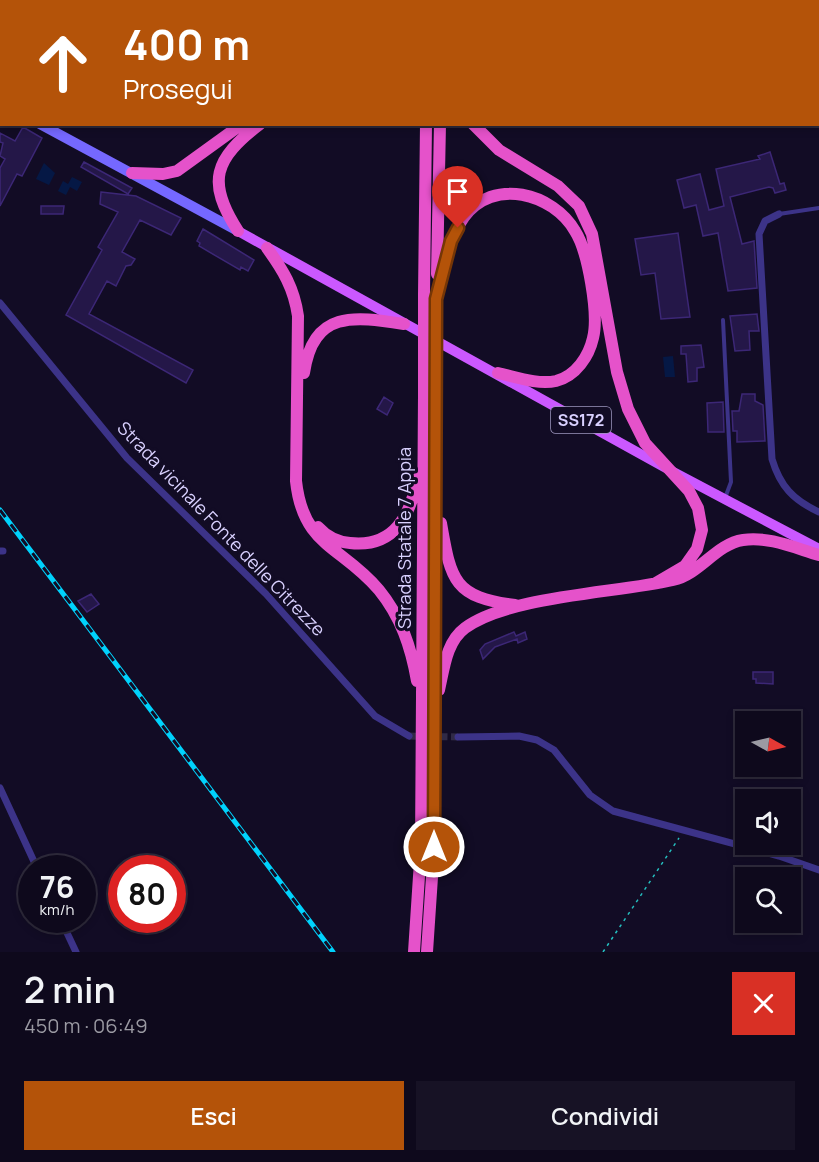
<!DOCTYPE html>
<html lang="it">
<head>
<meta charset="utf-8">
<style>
	:root { --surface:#0e091c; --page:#171225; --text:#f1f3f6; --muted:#9b9aa3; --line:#2e2a3b; --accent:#b45309 }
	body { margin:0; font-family:Manrope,sans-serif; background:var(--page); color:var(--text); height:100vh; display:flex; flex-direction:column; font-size:22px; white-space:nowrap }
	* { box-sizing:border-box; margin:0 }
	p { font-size:20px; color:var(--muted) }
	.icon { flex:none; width:33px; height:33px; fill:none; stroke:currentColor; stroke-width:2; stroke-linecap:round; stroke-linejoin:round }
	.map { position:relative; height:952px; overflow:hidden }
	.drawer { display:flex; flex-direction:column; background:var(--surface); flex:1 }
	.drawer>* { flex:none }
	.hud { position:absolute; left:0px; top:0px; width:819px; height:126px; box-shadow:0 3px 9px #0003,0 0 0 2px var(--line); background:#b45309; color:#fff; overflow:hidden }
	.needle { width:39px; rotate:98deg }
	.tools { position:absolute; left:735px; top:711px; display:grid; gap:12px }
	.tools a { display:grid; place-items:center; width:66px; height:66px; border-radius:0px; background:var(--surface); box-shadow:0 3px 9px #0003,0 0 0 2px var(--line); font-size:30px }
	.speed { position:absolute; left:18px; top:855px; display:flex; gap:12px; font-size:30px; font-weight:700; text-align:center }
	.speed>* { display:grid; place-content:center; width:78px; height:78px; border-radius:50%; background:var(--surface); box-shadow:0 3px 9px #0003,0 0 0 2px var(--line); line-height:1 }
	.speed small { font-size:15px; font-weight:400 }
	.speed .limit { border:9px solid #d22; background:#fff; color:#111 }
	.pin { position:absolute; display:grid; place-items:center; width:51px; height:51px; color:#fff; margin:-62px -26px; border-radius:50% 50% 50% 0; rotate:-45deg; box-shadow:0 0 6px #0007 }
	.pin .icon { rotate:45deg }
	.me { position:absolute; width:66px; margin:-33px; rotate:0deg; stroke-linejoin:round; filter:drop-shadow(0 0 4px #0008) }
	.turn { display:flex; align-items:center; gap:21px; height:126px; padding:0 24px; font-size:27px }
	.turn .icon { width:78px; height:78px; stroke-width:2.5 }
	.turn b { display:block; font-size:42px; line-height:51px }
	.round { display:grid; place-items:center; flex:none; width:63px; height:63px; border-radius:0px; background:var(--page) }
	.headline { display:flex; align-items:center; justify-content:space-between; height:102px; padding:0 24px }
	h1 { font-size:36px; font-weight:600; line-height:45px }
	.cta { display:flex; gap:12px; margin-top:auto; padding:12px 24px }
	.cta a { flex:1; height:69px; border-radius:0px; background:var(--accent); color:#fff; font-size:24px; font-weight:600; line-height:69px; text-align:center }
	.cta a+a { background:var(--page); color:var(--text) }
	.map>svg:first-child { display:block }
</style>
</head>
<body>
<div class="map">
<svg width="819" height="952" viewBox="0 0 819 952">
	<rect width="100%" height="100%" fill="#120c25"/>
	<!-- water -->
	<path fill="#051845" d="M44,163L55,173L49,185L36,179Z
		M72,177L82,182L77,191L70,187L66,195L58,191L63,181L68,184Z
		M673,356L675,377H665L663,357Z"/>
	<!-- building -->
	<path fill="#241748" stroke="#3c2776" stroke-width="1.5" d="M23,127L42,138L22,176L17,174L0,206V168L5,159L0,156L3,143L0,142V133L15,141Z
		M770,152L780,184L784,183L786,190L775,193L773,188L769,187L730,197L742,244L754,241L757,288L728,291L718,233L703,236L696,205L684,208L677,180L700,174L709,210L724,206L716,169L760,159L758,156Z
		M84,162L132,188L128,194L81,167Z
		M101,192L136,196L181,218L171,235L140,220L122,252L135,259L131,265L126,266L116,286L107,281L89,314L193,370L186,383L66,315L102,250L98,247L118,212L100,204Z
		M41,206H64L63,214H41Z
		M203,229L254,260L248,271L241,267L240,270L199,246L200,243L197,241Z
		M678,233L690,317L661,319L655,273L641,275L635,239Z
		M757,314L759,331H749L750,350L735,351L730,316Z
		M701,345L704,367L697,368V381L688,382L686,354H681V346Z
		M742,394H755V401L763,405L765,441L737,442V431H733L732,411H739Z
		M384,397L393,403L387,415L377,409Z
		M723,402L724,432H708L707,403Z
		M91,594L99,604L87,612L78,601Z
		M514,632L516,636L525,632L527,639L518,643L517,639L495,647L483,659L480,650L485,644Z
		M753,672H773V684L756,683V679H753Z"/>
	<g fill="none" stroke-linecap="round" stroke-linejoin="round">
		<!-- minor-tunnel -->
		<path stroke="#302a46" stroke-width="7" stroke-dasharray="7 3.5" stroke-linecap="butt" d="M409,736L458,737"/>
		<!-- path -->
		<path stroke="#24bfbf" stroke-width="1.5" stroke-dasharray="3 4.5" stroke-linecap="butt" d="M603,952L679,838"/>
		<!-- service -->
		<path stroke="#3c3388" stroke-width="4" d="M779,214L819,208
			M723,320L731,482L725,498"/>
		<!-- minor -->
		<path stroke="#3c3388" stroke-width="7" d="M779,214L765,221L759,234L772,459C780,486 793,500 819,512
			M0,303L127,458L266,594L375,716L409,736
			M0,551H3
			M458,737L519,736L537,740L554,750L590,795L613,811L779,856L819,870
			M0,788L37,868
			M61,920L76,952"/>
		<!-- secondary -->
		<path stroke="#7568ff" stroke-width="10" d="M0,103L2,104
			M40,124L238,231"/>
		<!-- primary -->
		<path stroke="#cb58ff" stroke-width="10" d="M238,231L664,467L819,549"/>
		<!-- trunk -->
		<path stroke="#e552ca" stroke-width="12" d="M445,0V2
			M397,2L398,0
			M428,2V0
			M473,124L499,150L558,186L579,206L592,234L617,372L628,409L645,443L689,491L698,508L702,530L697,549L685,566L656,583
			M132,173L163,174L177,171L242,124
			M238,231C206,182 214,159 260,124
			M267,248C283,270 294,288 298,316L296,481C303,547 342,546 379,590C401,617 411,647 417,681
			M437,274L440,124
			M424,295L426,124
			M436,299C443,271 447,241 464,217C493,177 553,193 575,231C588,251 599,314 593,338C589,356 576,376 556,381C538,385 516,377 498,373
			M304,373C313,310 354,316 404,324
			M441,523C451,580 453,597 515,605
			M318,527C327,537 338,542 350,543C395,548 410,515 418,478
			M439,690C444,669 446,642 465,628C508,596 617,593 673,580C700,574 716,544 743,540C768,536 795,548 819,555
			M414,952L421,846L424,394
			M427,952L434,847L436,398"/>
		<!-- rail casing -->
		<g stroke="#00d2fc" stroke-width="5">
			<path id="rail" d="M0,510L333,952"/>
		</g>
		<!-- rail -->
		<use href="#rail" stroke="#120c25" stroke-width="3" stroke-dasharray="9" stroke-linecap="butt"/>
		<!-- trunk-bridge -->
		<path stroke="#e552ca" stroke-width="12" d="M424,394V295
			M436,398V299"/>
	</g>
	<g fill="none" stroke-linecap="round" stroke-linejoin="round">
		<!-- route casing -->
		<g stroke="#753606" stroke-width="15">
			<path id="route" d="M434,847L436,299L451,241L458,228"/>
		</g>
		<!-- route -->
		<use href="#route" stroke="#b45309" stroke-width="10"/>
	</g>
	<g text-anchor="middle" stroke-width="6" stroke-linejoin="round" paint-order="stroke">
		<!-- shield labels -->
		<rect fill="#120c25" stroke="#9d96be" stroke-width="1.5" x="551" y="407" width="60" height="26" rx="4.5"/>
		<g font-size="16" font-weight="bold" fill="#d9d1ff">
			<text x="581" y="426">SS172</text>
		</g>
		<!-- street labels -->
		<g font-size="18" fill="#d9d1ff" stroke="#120c25">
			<text transform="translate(221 529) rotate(46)" y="6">Strada vicinale Fonte delle Citrezze</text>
			<text transform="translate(405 538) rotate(-90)" y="6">Strada Statale 7 Appia</text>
		</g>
	</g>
</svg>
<div class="tools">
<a><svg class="needle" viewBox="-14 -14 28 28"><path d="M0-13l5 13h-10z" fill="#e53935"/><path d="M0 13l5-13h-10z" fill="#9b9aa3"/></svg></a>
<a><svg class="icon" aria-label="sound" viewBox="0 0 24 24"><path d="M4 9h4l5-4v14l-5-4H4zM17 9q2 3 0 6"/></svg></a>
<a><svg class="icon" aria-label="search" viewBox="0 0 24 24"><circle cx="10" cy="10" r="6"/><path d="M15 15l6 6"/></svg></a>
</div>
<div class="speed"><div>76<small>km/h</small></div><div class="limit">80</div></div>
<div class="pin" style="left:458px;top:228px;background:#d93025"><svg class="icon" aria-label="arrive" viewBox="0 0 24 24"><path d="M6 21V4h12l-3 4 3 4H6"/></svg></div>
<svg class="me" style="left:434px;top:847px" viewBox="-20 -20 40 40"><circle r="17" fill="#b45309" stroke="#fff" stroke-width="3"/><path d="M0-11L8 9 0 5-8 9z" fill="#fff"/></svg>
<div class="hud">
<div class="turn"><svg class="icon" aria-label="ahead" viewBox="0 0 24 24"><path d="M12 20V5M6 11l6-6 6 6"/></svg><div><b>400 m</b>Prosegui</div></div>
</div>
</div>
<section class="drawer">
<div class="headline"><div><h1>2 min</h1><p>450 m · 06:49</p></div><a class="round" style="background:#d93025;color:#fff"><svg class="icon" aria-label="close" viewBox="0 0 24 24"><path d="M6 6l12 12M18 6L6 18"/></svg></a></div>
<div class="cta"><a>Esci</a><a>Condividi</a></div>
</section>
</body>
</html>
